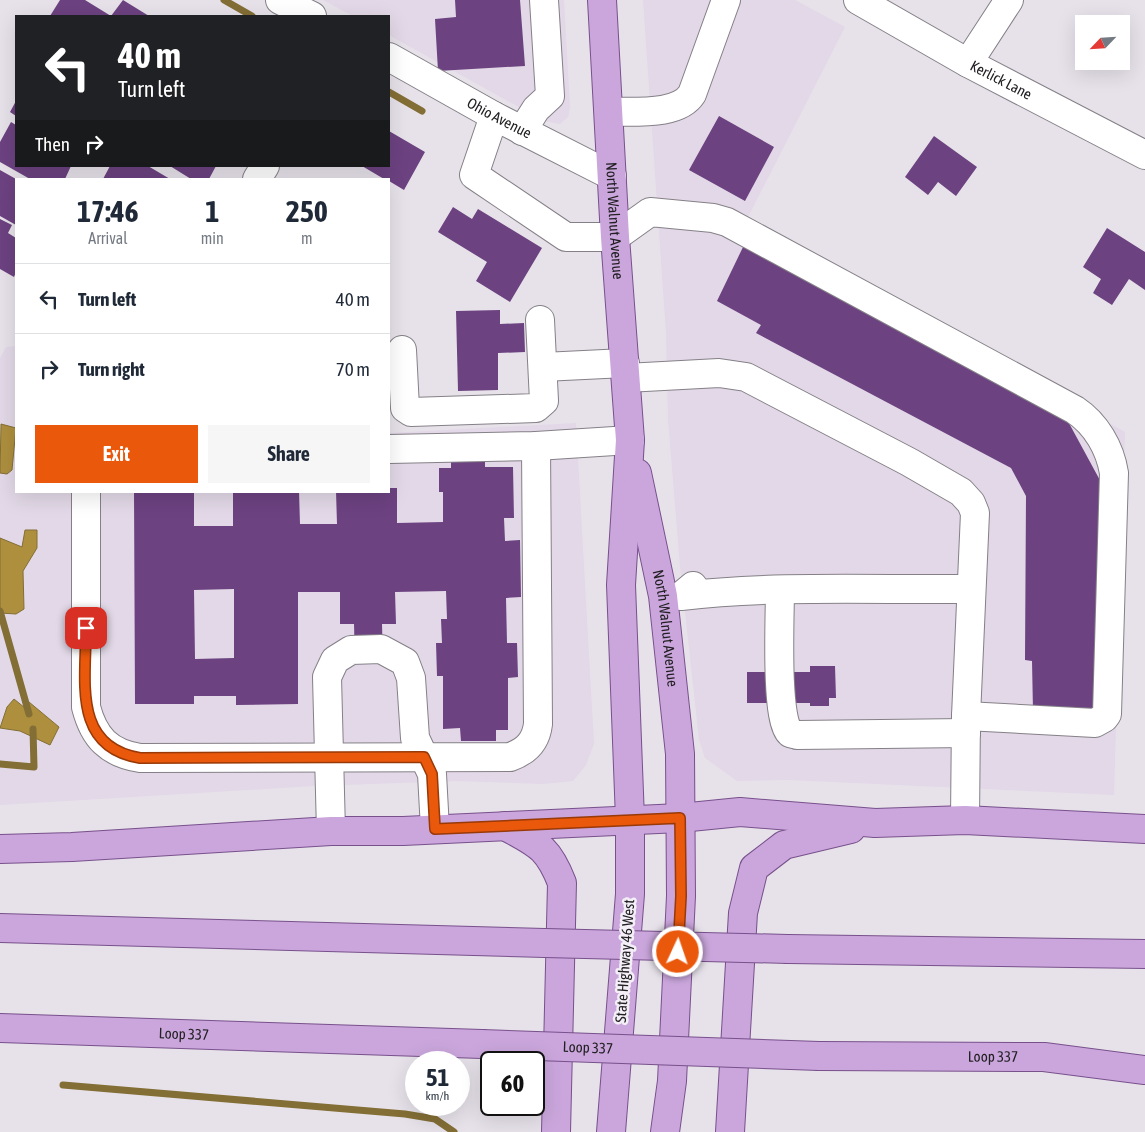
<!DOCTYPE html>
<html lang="en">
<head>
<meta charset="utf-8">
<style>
	:root { --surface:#fff; --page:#f6f6f7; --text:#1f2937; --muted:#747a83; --line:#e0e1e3; --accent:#ea580c }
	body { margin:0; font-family:"Asap Condensed",sans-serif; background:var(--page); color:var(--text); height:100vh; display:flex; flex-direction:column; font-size:19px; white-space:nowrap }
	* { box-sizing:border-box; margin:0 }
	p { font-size:16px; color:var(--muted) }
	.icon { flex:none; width:28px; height:28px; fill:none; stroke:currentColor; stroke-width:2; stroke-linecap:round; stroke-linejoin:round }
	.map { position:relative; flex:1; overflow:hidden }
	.sheet { position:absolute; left:15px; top:178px; width:375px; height:315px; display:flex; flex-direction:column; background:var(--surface); border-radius:0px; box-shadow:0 5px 20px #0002 }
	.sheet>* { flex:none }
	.top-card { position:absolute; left:15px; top:15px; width:375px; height:152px; border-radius:0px; box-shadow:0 5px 20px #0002; background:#202124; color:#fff; overflow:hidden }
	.needle { width:32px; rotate:245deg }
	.fabs { position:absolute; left:1075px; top:15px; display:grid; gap:10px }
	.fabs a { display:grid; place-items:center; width:55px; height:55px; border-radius:0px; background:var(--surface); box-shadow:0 5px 20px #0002; font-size:25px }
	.speed { position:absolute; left:405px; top:1051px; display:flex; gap:10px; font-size:25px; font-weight:700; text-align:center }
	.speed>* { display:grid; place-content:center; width:65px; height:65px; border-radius:50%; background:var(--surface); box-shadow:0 5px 20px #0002; line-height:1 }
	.speed small { font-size:12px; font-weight:400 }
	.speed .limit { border:2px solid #111; border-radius:8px; background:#fff; color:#111 }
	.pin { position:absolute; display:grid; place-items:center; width:42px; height:42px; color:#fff; margin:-21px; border-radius:10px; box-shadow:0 2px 8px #0006 }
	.me { position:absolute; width:55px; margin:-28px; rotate:3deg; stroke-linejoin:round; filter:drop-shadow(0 0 4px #0008) }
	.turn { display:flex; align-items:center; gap:18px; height:105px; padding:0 20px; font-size:22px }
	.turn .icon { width:65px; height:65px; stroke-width:2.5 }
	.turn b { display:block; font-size:35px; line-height:42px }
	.then { display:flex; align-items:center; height:48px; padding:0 20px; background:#0003; gap:10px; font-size:19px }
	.eta { display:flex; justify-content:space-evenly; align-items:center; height:85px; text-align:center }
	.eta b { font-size:30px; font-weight:700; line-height:35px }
	.button { display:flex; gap:10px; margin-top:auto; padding:10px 20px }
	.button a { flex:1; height:58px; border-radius:0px; background:var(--accent); color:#fff; font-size:20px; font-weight:700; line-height:58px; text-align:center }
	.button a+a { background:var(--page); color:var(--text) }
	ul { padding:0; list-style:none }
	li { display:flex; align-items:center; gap:15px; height:70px; padding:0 20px; border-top:1px solid var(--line) }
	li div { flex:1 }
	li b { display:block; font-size:19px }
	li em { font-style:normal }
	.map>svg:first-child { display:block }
</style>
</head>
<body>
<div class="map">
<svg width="1145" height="1132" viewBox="0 0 1145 1132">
	<rect width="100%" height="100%" fill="#e7e2ea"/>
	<!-- built -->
	<path fill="#e2d8e7" d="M323,0H564L570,107L568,117L560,124L544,121L389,35V16H353Z
		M643,0H795L845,27L746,221L1125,432L1114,795L789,780L737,781L705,758L699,740L680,566L668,419L666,333Z
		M16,346V491H389V433L576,423L594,744L586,765L573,781L543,784L456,781L314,786L0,805V358L6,347Z"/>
	<!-- water -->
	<path fill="#ad8f3d" stroke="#836e35" d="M1,424L16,428L12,470L7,474L0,473Z
		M25,530H37V548L23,571L24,609L16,614L0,613V538L22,547Z
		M14,699L25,708L29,702L59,727L50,745L20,731L0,728L7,707Z"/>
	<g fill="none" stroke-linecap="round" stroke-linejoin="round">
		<!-- stream -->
		<path stroke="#836e35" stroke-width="7" d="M224,0L252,16
			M389,92L422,111
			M0,611L29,714
			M0,764L34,767L33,729
			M63,1085L405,1114L435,1119L454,1132"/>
	</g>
	<!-- building -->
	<path fill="#6c4280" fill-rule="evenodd" d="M60,0H85L111,16L123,0L149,16H50Z
		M455,0H520L525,66L438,71L435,19L456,17Z
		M16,101V116L10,112Z
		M719,116L774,147L745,201L689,170Z
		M11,122L16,125V166H71L65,179H30L0,162V142Z
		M389,131L425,152L404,190L389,181V179H384L362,166H389Z
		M934,136L977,167L956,196L938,182L928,195L905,177Z
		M110,166H148L170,179H103Z
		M170,166H216L209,179H191Z
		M0,170L16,179V225L0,216Z
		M453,207L472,219L478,209L542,248L510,302L476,281L487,262L438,232Z
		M0,219L12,225L8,233L16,238V272L14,277L0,269Z
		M1107,228L1145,252V290L1129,279L1112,305L1093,293L1101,279L1083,267Z
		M744,245L1064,414L1102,484L1094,713L1033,711L1032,661L1025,660L1026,496L1011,468L756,333L761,325L717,301Z
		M500,310V324L524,323L525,352L498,353V390L458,391L456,311Z
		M451,460H485V467H513L514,518H504L505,541L520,540L521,597L506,598L507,643H517L518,677L508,678V730H496V741H461L460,728L443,729V676H437L436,643H442L441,619H447L446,591L395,592L396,624H382L383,662H355L354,624H340V592H298V704L236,705V696H194V704H135L134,491H194V526H233V491H299L300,524H337L336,491H389V488H397V523L443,522V492H439V468H451ZM234,589V658L195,659L194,590Z
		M810,666H835L836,698H829V706H810V703H747V672H810Z"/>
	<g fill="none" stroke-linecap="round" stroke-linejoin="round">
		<!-- minor casing -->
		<g stroke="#858087" stroke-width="30">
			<g id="minor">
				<path d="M280,0L312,16"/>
				<path id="s1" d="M858,0L968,63L1145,155"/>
				<path id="s2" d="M389,57L494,116L612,176"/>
				<path d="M968,63L1009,0"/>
				<path d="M609,112C634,111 678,116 692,94L726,0"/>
				<path d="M494,116L474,175L566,237H615L650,212L713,218L727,222L1075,410C1096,424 1110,448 1114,473L1107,714L1104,718L1095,723L966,716"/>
				<path d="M522,131L536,109L550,96L544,0"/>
				<path d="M257,179L265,166"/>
				<path d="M402,350L405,408L411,412L536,408L544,401L540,320"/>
				<path d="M543,367L625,363"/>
				<path d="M626,378L719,373L746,377L909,462L961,492L971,503L975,513L966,716L965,820"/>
				<path d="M389,449L536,446L630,440"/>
				<path d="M86,491V707C94,738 109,753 140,758L510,757C527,751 536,741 538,724L536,446"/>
				<path d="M693,586L681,596C777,585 874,590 970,589"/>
				<path d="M780,590C780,613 775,720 790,733C792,734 795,734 797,735L966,733"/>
				<path d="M331,831L327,677L335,660L351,650L381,649L405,662L411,678L415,738L432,774L435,829"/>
			</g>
		</g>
		<!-- major casing -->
		<g stroke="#78508c" stroke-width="30">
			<g id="major">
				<path id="s3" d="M602,0L615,237L630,440L621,585L630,819V894L611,1132"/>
				<path id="s4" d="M637,473L663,596L680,754L681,896L672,1081L665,1132"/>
				<path d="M505,826C538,844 548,847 562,883L556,1132"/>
				<path d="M0,849L72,847L331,831H403L680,818L740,812L875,823L965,820L1145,829"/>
				<path d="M0,928L545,943"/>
				<path d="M788,949L1145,954"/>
				<path id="s5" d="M0,1028L482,1044"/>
				<path id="s6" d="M819,1056L1044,1057L1145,1070"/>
				<path d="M730,1132L743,913L754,868L784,845L851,829"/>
			</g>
		</g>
		<!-- minor -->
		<use href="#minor" stroke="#fff" stroke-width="28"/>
		<!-- major -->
		<use href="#major" stroke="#caa6dc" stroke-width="28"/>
		<!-- major-bridge casing -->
		<g stroke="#78508c" stroke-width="30" stroke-linecap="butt">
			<g id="major-bridge">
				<path d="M545,943L788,949"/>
				<path id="s7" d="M482,1044L819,1056"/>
			</g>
		</g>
		<!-- major-bridge -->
		<use href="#major-bridge" stroke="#caa6dc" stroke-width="28"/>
	</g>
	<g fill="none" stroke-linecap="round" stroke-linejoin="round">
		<!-- route casing -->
		<g stroke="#983908" stroke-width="12">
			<path id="route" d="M86,628C86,681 72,747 140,758L424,757L432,774L435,829L680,818L681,896L678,952"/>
		</g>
		<!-- route -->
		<use href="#route" stroke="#ea580c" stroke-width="9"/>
	</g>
	<g text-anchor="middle" stroke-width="5" stroke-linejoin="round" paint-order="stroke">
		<!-- street labels -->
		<g font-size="15" fill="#222023" stroke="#f4eff7">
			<text dy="5" stroke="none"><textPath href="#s1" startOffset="164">Kerlick Lane</textPath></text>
			<text dy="5" stroke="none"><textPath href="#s2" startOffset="126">Ohio Avenue</textPath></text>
			<text dy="5" stroke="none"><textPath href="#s3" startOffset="221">North Walnut Avenue</textPath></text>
			<text dy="5" stroke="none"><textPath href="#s4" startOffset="158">North Walnut Avenue</textPath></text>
			<text transform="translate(625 961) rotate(-86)" y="5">State Highway 46 West</text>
			<text dy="5" stroke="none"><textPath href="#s5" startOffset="184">Loop 337</textPath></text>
			<text dy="5" stroke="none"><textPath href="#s7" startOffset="106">Loop 337</textPath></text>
			<text dy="5" stroke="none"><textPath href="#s6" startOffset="174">Loop 337</textPath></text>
		</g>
	</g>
</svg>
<div class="fabs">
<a><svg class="needle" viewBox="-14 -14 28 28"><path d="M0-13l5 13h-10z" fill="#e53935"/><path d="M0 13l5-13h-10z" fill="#747a83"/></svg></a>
</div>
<div class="speed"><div>51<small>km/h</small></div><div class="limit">60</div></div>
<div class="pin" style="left:86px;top:628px;background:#d93025"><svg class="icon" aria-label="arrive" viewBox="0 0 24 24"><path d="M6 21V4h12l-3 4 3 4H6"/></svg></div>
<svg class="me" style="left:678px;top:952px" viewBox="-20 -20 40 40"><circle r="17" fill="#ea580c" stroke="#fff" stroke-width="3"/><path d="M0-11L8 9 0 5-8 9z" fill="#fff"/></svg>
<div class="top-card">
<div class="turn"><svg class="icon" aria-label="left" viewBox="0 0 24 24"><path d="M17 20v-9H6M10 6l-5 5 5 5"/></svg><div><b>40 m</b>Turn left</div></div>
<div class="then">Then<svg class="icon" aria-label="right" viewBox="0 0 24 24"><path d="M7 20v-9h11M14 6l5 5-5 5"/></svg></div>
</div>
<section class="sheet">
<div class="eta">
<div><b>17:46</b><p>Arrival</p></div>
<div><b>1</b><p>min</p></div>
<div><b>250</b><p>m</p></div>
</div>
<ul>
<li><svg class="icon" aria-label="left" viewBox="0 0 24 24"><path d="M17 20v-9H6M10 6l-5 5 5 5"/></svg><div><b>Turn left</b></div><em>40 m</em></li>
<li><svg class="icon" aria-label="right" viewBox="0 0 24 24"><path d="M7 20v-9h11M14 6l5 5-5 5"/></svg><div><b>Turn right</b></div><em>70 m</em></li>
</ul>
<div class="button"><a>Exit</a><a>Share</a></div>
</section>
</div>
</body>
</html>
